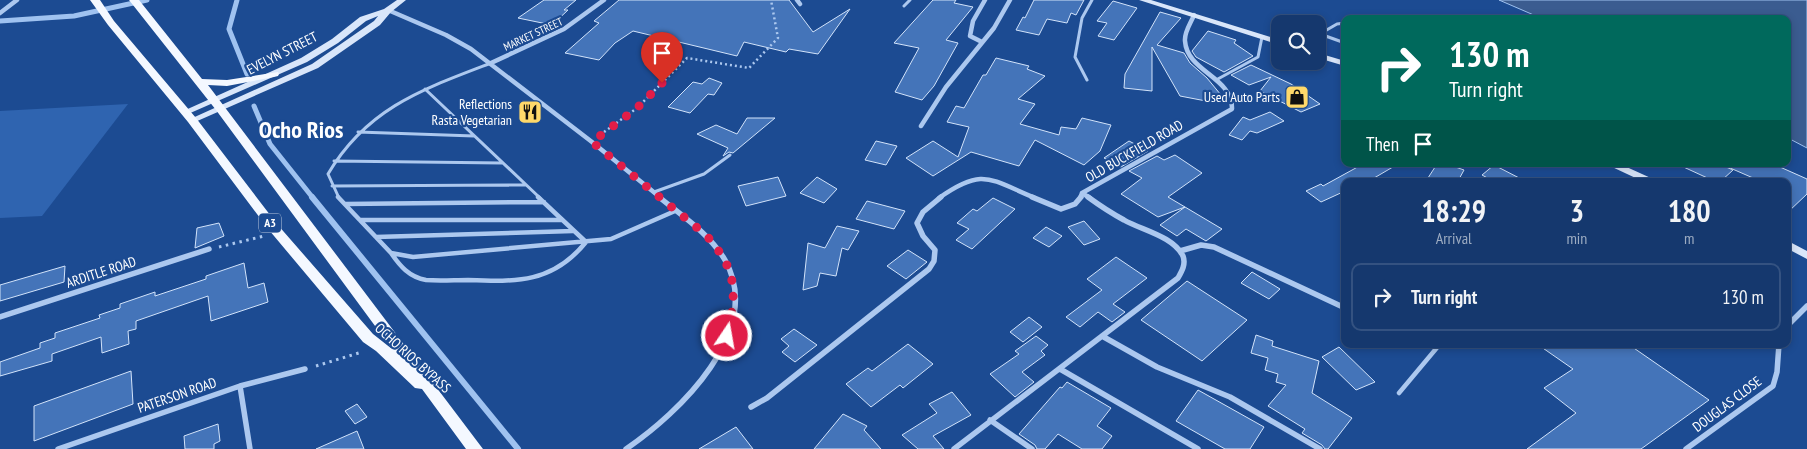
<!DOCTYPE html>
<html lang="en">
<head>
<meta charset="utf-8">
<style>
	:root { --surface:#15386e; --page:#1e3f73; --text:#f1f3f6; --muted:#9dacc2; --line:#345281 }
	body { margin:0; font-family:"PT Sans Narrow",sans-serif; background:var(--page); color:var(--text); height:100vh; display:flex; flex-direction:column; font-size:19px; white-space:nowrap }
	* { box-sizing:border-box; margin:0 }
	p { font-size:16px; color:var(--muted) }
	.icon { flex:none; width:28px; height:28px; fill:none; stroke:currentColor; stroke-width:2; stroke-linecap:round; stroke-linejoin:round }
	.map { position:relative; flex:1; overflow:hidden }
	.details { position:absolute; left:1341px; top:178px; width:450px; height:170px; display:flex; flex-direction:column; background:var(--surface); border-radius:10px; box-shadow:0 2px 8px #0003,0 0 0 1px var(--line) }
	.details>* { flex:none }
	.banner { position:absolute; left:1341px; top:15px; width:450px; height:152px; border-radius:10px; box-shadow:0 2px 8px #0003,0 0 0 1px var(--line); background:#00695c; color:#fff; overflow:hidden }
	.fabs { position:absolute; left:1271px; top:15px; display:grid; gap:10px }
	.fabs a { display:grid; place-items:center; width:55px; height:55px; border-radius:10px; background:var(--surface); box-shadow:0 2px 8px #0003,0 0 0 1px var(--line); font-size:25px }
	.pin { position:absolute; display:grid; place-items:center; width:42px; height:42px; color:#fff; margin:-51px -21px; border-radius:50% 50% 50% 0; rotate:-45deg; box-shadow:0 0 5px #0007 }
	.pin .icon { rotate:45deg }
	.me { position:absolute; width:55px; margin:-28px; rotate:12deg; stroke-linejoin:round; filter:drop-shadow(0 0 4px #0008) }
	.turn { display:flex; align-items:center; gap:18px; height:105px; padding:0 25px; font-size:22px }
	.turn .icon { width:65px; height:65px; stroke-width:2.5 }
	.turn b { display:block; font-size:35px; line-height:42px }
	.then { display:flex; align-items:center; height:48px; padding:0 25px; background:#0003; gap:10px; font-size:19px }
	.eta { display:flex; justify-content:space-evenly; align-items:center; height:85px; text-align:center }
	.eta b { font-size:30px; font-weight:800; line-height:35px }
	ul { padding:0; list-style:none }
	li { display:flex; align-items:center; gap:15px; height:68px; margin:0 10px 8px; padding:0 15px; border:2px solid var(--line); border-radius:10px }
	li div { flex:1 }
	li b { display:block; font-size:19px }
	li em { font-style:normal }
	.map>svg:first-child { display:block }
</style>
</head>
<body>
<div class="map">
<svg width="1807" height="449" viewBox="0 0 1807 449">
	<rect width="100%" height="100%" fill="#1c4b92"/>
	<!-- green -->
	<path fill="#2f64b0" d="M128,104L42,216L0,218V111Z"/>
	<!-- water -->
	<path fill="#3b5c90" stroke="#9fc2f0" d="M1499,0H1807V148L1788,138V19H1543Z"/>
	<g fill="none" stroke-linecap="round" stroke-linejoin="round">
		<!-- stream-far1 -->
		<path stroke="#9fc2f0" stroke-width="5" d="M237,0L229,29L247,74
			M0,21L74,16L147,0
			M254,106L270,144L313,198"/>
		<!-- stream -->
		<path stroke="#9fc2f0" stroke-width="6" d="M312,197L518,449"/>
	</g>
	<!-- building -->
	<path fill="#4474b9" stroke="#d2e3fa" d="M544,0H576L564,10H568L552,25L518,18Z
		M619,0H789L813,32L850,9L818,54L789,49L786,52L744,42L737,56L633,31L615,43L599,60L565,53L599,23L594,21Z
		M933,0H956L954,3L973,7L946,40L958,43L934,86L922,100L895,92L919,48L894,43Z
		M1034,0H1084L1076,15L1071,13L1067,23L1047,19L1039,35L1016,30L1023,17L1025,18Z
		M1113,1L1137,8L1114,40L1098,36L1107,23L1097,21Z
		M1160,12L1181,18L1157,45L1184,53L1190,63L1207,78L1221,95L1206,101L1180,96L1152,47V91L1124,88L1125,74Z
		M1208,31L1236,40L1234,43L1253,56L1224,72L1196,57L1192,51Z
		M996,58L1029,66L1027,69L1045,76L1018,99L1035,104L1020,124L1059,135L1061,127L1076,129L1082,118L1111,125L1100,151L1084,165L1035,140L1019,166L971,152L933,176L906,158L933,141L958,157L969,127L947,122L956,106L964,108L983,75H986Z
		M1251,65L1291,84L1320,104L1301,112L1260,91L1271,77L1249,85L1231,75Z
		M709,78L722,83L714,95L708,94L690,113L668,107L693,82L702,84Z
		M1270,112L1284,121L1257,133L1250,131L1242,140L1229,135L1243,117L1250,120Z
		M747,118H775L733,153L729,152L723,156L728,148L697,134L716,125L737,134Z
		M876,141L897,146L886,165L865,160Z
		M1129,141L1148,151L1121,167L1104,158Z
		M1175,155L1202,173L1168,197L1185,207L1158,217L1121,194L1142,178L1129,171L1157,156L1164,160Z
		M1363,164H1398L1369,181H1345V191L1321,202L1306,191L1321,184L1323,186Z
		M1437,164H1447L1464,170L1458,181H1426Z
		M1677,164H1719L1733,170L1721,181H1714Z
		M1721,164H1771L1780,167L1807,179V194L1788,212V181H1760Z
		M1494,165L1525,181H1493L1482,175Z
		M778,177L786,196L746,206L738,186Z
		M817,177L837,189L824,203L800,193Z
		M993,198L1015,209L972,249L956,240L969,229L957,223L973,209L977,211Z
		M867,201L905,211L894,229L856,219Z
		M1185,207L1222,229L1206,241L1186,229L1177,236L1160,225Z
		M1084,221L1100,239L1084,245L1068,227Z
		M219,223L224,236L195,248L197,228Z
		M837,226L859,231L848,250L842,248L836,276L820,273L817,286L803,290L808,243L825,248Z
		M1046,227L1062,236L1049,247L1033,238Z
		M908,250L927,262L906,279L887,266Z
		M1116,257L1147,278L1113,304L1125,312L1112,322L1098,312L1080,327L1066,317L1102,290L1087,279Z
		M244,263L248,288L264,283L268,302L211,321L208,296L136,321V329L128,331L129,344L102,353L101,337L52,354V361L0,376V362L40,348V343L55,338V333L100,318L99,315L120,308V304L155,292V296L206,279V276Z
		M65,266L64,282L0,301V285Z
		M1252,272L1280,289L1269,299L1241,283Z
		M1187,281L1247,320L1202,361L1141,320Z
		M1029,317L1042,327L1023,342L1010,332Z
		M794,329L817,345L795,362L782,352L789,346L781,339Z
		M1256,335L1273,341L1272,346L1319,361L1312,393L1352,418L1328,449H1325L1322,445L1302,433L1305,429L1268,406L1286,385L1276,382L1278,374L1265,370L1268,358L1251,353Z
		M1036,336L1048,345L1041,351L1045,355L1022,372L1034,382L1015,397L990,374L1019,354L1015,351Z
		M908,344L933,364L903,388L900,385L871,407L846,384L868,368L872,371Z
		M1537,344H1628L1709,400L1641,449H1527L1576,413L1544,388L1573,369Z
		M1339,347L1375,382L1356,390L1322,357Z
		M131,371L133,404L34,441V406Z
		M1067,382L1111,408L1097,426L1112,436L1102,449H1082L1058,434L1045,449H1037L1035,445L1019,434L1060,387L1062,388Z
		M1198,390L1264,427L1250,449H1225L1176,421Z
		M952,392L971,415L933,436L944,449H918L902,435L937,413L929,404Z
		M357,404L367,417L355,424L345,411Z
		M843,414L867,426L864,430L881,449H814Z
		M218,424L220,441L214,444V449H185L184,436Z
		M736,427L753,449H699Z
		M357,431L364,449H316Z"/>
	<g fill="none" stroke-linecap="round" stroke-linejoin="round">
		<!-- path-far1 -->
		<path stroke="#acc8ef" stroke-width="2.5" stroke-dasharray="2 3" stroke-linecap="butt" d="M600,135L637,108L687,58L749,68L778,38L771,0"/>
		<!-- path -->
		<path stroke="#acc8ef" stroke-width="3" stroke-dasharray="2.5 4.5" stroke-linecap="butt" d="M219,247L264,236
			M316,366L362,352"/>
		<!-- lane-far1 -->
		<path stroke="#acc8ef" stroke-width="3" d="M904,6L910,0
			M1320,34L1345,43
			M1318,35L1337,24L1345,23
			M1087,80L1075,57L1082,18L1092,0
			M1216,80L1258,57L1262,37
			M425,89L540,198
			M358,132L474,136
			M334,161L502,163
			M332,186L525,185
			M654,192L704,174L730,155
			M339,198L328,174C367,108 423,89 491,63"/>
		<!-- lane -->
		<path stroke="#acc8ef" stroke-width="4.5" d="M338,197L391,253L413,257L611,239L675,211
			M345,204L544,202
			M360,220H562
			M376,237L573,231
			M391,253C400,266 409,277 426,280C440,281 454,280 468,280C517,282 553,283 586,242L538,197
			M1399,393L1440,344"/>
		<!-- street-far1 -->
		<path stroke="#acc8ef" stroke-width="4.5" d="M797,0L800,4
			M388,10L446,35L471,49L592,142L661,198
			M0,13L17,0
			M982,42L970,36L973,21L985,0
			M491,63L564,29L604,0
			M921,126L946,87L994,28L1010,0
			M1082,193L1232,109C1233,77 1187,72 1185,41C1184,32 1191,23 1194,15
			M1082,193L1090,198
			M939,198C983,167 989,179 1035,198
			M1080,198L1082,193"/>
		<!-- street -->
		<path stroke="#acc8ef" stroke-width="5.5" d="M1032,197L1061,209L1075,204L1081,197
			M1180,251L1201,245L1214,247L1345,308
			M0,317L209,249
			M1788,325L1807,306
			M1102,336L1157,367L1230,397L1320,449
			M1060,369L1198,449
			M240,386L250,449
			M751,407L767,398L929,269L934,261L935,250L923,236L917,223L923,212L941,197
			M990,420L1032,449
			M58,449L240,386L305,369
			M626,449C679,413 765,331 725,260C709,233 682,216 659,197
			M954,449L1178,278C1182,271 1186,264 1183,256C1173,236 1141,230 1124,220C1111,213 1099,205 1088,197
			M1686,449L1773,386L1777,372L1779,344"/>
		<!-- secondary -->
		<path fill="#d9e6fa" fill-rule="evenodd" d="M397,0H406L391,12L380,25L318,68L195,122H189L188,120L312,64L374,21L378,16L366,21L338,43L307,62L188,114L185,115L181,112L301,58L332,39L360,17L384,9Z
			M1139,0H1151L1280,40V45Z
			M1318,53L1345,61V66L1318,58Z
			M1608,164H1620L1653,179L1655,181H1642L1610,166Z
			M1788,241L1807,251V259L1788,249Z"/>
		<!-- primary -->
		<path fill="#f4f8ff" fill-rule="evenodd" d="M90,0H100L114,21L196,118L277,224L373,334L392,349L216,110L129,0H139L202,79L227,80L278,72L279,74L278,76L274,77L227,86L208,85L483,449H466L422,389L415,388L376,351L363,342L269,230L188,122L108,25Z"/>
	</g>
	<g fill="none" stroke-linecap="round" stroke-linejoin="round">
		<!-- route -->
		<path stroke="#e11d48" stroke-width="9" stroke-dasharray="0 16.2" d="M662,83L637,108L592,142L706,235C738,271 737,292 727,336"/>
	</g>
	<!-- icons -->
	<defs>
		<g id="shop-square" transform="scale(1.25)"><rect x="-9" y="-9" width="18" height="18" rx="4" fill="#ffd96a" stroke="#1c4b92"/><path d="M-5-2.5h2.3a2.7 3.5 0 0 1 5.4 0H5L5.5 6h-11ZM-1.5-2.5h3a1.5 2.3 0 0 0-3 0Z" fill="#111"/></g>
		<g id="restaurant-square" transform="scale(1.25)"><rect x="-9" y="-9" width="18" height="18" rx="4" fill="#ffd96a" stroke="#1c4b92"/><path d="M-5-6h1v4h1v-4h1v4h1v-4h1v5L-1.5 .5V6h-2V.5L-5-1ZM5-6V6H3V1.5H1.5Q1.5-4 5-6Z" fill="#111"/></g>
	</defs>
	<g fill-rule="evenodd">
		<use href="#shop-square" x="1297" y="97"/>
		<use href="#restaurant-square" x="530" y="112"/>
	</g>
	<g text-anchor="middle" stroke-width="4.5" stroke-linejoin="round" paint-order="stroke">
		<!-- far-street labels -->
		<g font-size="11" fill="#fff" stroke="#1c4b92">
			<text transform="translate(533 34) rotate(-25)" y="4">MARKET STREET</text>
		</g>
		<!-- shield labels -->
		<rect fill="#1c4b92" stroke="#bbc9de" stroke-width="1" x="259" y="213.5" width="22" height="19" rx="4"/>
		<g font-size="12" font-weight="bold" fill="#fff">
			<text x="270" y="227">A3</text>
		</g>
		<!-- street labels -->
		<g font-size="14" fill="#fff" stroke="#1c4b92">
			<text transform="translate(282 53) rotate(-27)" y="5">EVELYN STREET</text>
			<text transform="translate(1134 151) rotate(-30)" y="5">OLD BUCKFIELD ROAD</text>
			<text transform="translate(101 272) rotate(-18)" y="5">ARDITLE ROAD</text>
			<text transform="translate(413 358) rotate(42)" y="5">OCHO RIOS BYPASS</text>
			<text transform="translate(177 395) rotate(-19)" y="5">PATERSON ROAD</text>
			<text transform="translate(1727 404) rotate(-37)" y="5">DOUGLAS CLOSE</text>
		</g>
		<!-- poi labels -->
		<g font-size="14" fill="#fff" stroke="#1c4b92" text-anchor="end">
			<text x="1280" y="102">Used Auto Parts</text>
			<text x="512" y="109">Reflections<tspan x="512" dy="16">Rasta Vegetarian</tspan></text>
		</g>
		<!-- town labels -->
		<g font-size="24" font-weight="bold" fill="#fff" stroke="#1c4b92">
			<text x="301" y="138">Ocho Rios</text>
		</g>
	</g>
</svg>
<div class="fabs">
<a><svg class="icon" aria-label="search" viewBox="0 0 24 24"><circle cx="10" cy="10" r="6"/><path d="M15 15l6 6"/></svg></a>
</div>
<div class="pin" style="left:662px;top:83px;background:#d93025"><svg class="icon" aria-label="arrive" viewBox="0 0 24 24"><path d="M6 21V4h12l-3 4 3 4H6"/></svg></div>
<svg class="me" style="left:727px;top:336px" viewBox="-20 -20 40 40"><circle r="17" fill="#e11d48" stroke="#fff" stroke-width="3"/><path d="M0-11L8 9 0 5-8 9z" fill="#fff"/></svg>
<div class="banner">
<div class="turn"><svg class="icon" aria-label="right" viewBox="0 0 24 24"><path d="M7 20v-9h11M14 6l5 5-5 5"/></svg><div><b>130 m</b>Turn right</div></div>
<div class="then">Then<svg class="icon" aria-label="arrive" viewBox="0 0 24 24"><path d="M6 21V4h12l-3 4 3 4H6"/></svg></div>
</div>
<section class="details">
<div class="eta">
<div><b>18:29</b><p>Arrival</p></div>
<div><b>3</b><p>min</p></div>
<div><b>180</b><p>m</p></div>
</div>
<ul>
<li><svg class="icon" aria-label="right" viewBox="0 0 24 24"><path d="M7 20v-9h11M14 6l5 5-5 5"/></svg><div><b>Turn right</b></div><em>130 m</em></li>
</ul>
</section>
</div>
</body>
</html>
